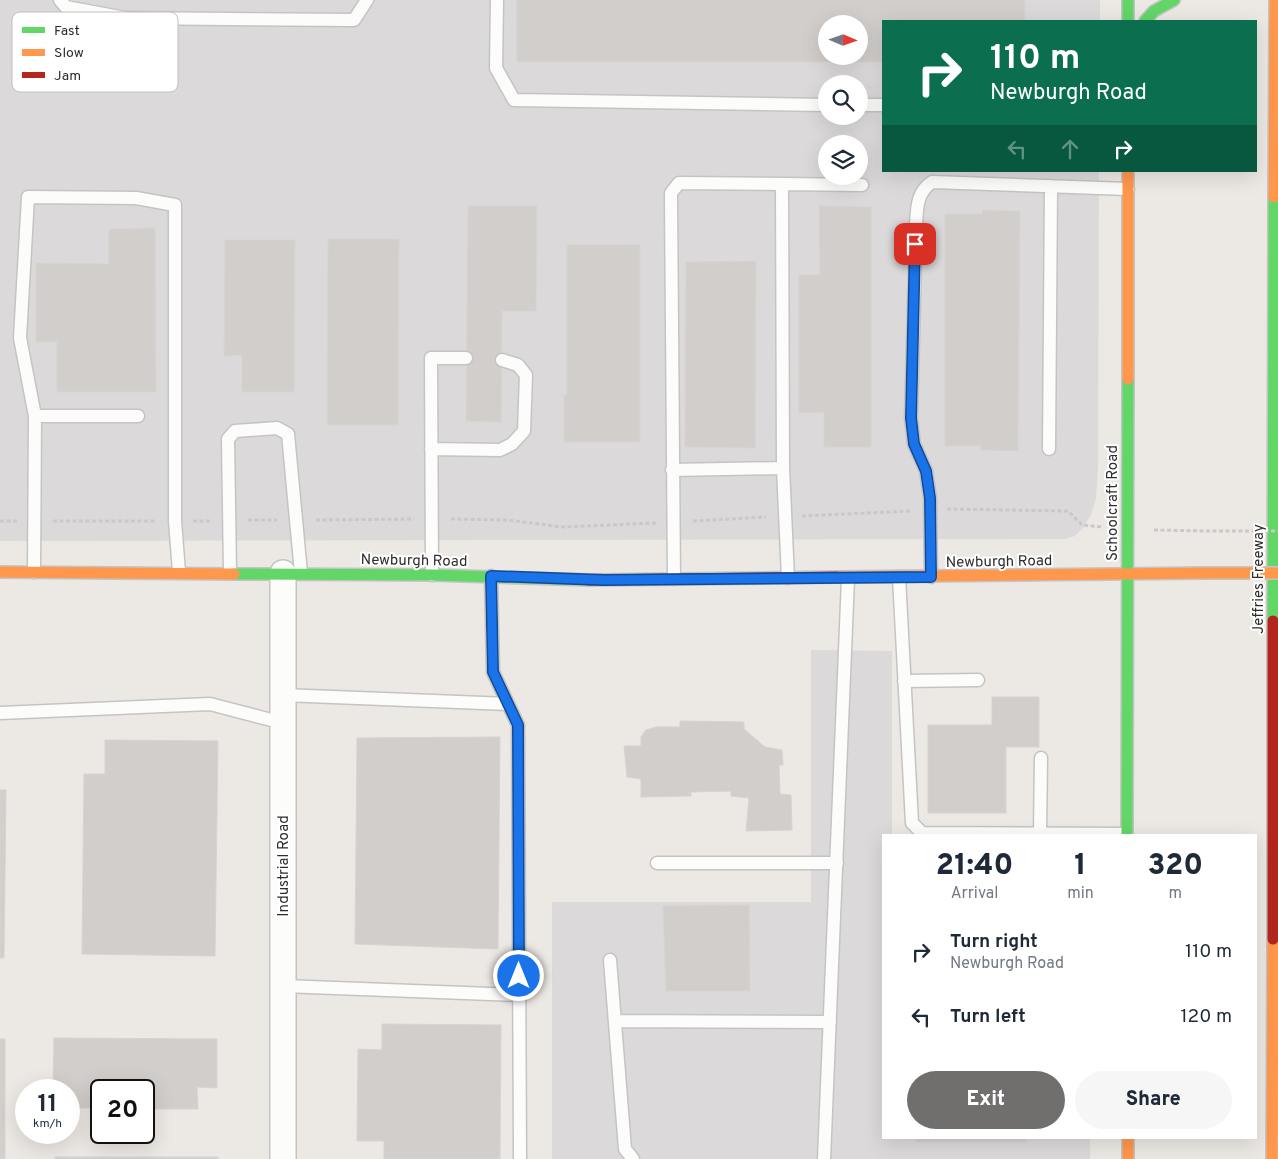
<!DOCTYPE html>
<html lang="en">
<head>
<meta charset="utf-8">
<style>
	:root { --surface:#fff; --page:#f6f6f7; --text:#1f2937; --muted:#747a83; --accent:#706f6e }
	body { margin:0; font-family:Overpass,sans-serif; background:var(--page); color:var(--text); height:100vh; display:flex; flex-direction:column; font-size:19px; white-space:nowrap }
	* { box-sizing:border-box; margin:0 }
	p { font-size:16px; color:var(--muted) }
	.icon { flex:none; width:28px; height:28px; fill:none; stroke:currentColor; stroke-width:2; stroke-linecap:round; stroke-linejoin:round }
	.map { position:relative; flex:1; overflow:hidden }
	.sheet { position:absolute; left:882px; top:834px; width:375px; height:305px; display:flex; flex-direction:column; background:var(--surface); border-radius:0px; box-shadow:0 5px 20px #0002 }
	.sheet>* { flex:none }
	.banner { position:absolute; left:882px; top:20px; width:375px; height:152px; border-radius:0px; box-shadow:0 5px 20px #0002; background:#0b6e4f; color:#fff; overflow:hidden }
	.needle { width:32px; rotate:92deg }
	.controls { position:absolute; left:818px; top:15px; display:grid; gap:10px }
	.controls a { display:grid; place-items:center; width:50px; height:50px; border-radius:50%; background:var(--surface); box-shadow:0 5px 20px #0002; font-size:25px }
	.speed { position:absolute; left:15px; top:1079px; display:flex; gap:10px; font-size:25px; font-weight:700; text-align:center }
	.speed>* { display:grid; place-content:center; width:65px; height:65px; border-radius:50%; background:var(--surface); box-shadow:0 5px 20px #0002; line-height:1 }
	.speed small { font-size:12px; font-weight:400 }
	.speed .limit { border:2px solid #111; border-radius:8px; background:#fff; color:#111 }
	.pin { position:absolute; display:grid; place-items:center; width:42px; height:42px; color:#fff; margin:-21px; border-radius:10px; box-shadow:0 2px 8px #0006 }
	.me { position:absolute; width:55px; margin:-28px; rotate:0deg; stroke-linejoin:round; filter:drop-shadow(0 0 4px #0008) }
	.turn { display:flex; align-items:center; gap:18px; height:105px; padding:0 25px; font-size:22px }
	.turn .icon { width:65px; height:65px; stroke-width:2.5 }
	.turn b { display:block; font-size:35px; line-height:42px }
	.lanes { display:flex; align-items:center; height:48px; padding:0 25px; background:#0003; justify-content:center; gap:25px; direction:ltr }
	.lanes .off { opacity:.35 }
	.eta { display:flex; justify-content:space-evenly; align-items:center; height:85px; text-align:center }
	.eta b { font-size:30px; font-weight:800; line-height:35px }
	.action { display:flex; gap:10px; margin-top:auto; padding:10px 25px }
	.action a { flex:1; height:58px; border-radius:30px; background:var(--accent); color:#fff; font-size:20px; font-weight:800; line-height:58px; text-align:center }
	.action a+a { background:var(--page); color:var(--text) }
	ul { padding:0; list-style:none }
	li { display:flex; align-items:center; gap:15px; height:65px; padding:0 25px }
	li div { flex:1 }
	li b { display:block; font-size:19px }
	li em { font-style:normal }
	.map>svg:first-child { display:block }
</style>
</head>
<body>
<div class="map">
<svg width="1278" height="1159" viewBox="0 0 1278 1159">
	<rect width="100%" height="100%" fill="#ece8e4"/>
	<!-- industrial -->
	<path fill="#dcd9db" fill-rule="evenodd" d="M0,0H1100V21H884V171H1099L1098,469L1096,498L1091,515L1082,529L1075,536L1064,539L0,541ZM826,24H859V56H826ZM826,84H859V116H826ZM826,144H859V176H826Z
		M811,650L892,651V835H884V1138H1090V1159H552V902H811Z"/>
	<!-- building -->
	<path fill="#d1cecb" stroke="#d7d4d0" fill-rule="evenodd" d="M517,0H1025V21H884V62H517ZM826,24H859V56H826Z
		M468,206H537L536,311H502L501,422L466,421Z
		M819,206L871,207V447H824V412L799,413V275H820Z
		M983,210L1020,211L1018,451L981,450V446H945V214H982Z
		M155,228L156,392H57V342H36V263L109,264V229Z
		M328,239H399L398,425H327Z
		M225,240H295L294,392H242V355L224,356Z
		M567,245H640V442H564V395H567Z
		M756,261L755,448L685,447L686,262Z
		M992,697H1039V747H1006V813H928V725H992Z
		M680,721L744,722V729L765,747L782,750L783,765H779L780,794L791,795L792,830L746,831L749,798L731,796V791L691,792V796L641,797V779L627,777L624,746H641V737L646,730L656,727H680Z
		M500,737L498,949L355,944L357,738Z
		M105,740L218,741L215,956L82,954L84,774H105Z
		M0,790H6L4,958H0Z
		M749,905L750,991H666L663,906Z
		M382,1024L501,1025L500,1159H384V1141H357L358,1049L382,1050Z
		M54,1038L217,1039V1088L197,1087L198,1109H144V1090H101V1108H69V1090H53Z
		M0,1039H5V1159H0Z
		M916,1138H1026V1142H916Z
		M55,1157H218V1159H55Z"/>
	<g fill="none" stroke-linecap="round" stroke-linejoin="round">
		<!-- lane casing -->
		<g stroke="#c5c4c5" stroke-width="15">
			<path id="lane" d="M60,0L66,7L125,18L354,20L367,0
				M497,0L496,68L514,100L826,105
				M859,105H884
				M782,184L862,185
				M35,416H138
				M431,449L500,450L512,444L524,431L526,375L518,365L502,360
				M1049,449L1051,186
				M672,470L783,468
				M34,572L35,416L20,338L28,197L136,198L175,205V521L179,572
				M230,572L228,439L235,431L277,428L288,434L301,573
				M432,575L431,358H466
				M491,576L493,672L518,725L520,1159
				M899,577L912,823L922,833L1127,834
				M931,577L930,498L926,471L914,444L911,418L916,224C917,207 917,192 932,182L1128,189
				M674,579L671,200V193L679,183L782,184L783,468L788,578
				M904,681L978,680
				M283,695L508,704
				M0,713L210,704L283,723
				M1040,833L1041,758
				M657,863H837
				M610,960L625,1149L633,1159
				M283,986L519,995
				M615,1021L830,1022
				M824,1159L848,578"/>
		</g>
		<!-- street casing -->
		<g stroke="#c5c4c5" stroke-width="28">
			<path id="street" d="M283,573V1159"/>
		</g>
		<!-- fast casing -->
		<g stroke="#c5c4c5" stroke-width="14">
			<path id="fast" d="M1128,0V21
				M1145,21L1154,11L1174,0
				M234,574L432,575L589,580
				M1273,621L1274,197
				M1127,835L1128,379"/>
		</g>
		<!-- slow casing -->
		<g stroke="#c5c4c5" stroke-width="14">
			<path id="slow" d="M1274,197L1275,0
				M1128,379V171
				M0,572L234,574
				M837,577L1205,573
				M1128,1138V1159
				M1272,1159L1273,939"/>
		</g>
		<!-- jam casing -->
		<g stroke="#c5c4c5" stroke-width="14">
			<path id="jam" d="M589,580L837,577
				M1273,939V621"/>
		</g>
		<!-- path -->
		<path stroke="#c9c9c8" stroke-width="3" stroke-dasharray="4 2.5" stroke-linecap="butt" d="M947,509L1068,511L1082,525L1103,527
			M802,516L911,511
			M451,519L507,520L563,527L656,523
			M248,520H277
			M316,520L414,519
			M0,521H17
			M53,521H157
			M193,521H212
			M693,521L766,517
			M1154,530L1206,531"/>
		<!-- lane -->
		<use href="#lane" stroke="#fcfcfb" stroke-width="12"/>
		<!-- street -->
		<use href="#street" stroke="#fcfcfb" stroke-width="25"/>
		<!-- fast -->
		<use href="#fast" stroke="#63d668" stroke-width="11"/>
		<!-- slow -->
		<use href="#slow" stroke="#ff974d" stroke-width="11"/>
		<!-- jam -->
		<use href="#jam" stroke="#b3261e" stroke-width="11"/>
		<!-- slow-bridge casing -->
		<g stroke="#c5c4c5" stroke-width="14" stroke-linecap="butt">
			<path id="slow-bridge" d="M1205,573H1278"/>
		</g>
		<!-- path-bridge -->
		<path stroke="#c9c9c8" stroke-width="3" stroke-dasharray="4 2.5" stroke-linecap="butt" d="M1206,531H1278"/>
		<!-- slow-bridge -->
		<use href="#slow-bridge" stroke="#ff974d" stroke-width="11"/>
	</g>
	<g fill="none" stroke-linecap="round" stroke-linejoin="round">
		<!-- route casing -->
		<g stroke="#114b97" stroke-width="12">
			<path id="route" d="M519,976L518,725L493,672L491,576L604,580L931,577L930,498L926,471L914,444L911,418L915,244"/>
		</g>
		<!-- route -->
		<use href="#route" stroke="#1a73e8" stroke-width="9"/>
	</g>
	<g text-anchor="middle" stroke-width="4" stroke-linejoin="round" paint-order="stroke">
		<!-- street labels -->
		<g font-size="15" fill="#2e2e2e" stroke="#fff">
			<text transform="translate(1112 503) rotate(-90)" y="5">Schoolcraft Road</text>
			<text transform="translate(414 560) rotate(1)" y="5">Newburgh Road</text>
			<text transform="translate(999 561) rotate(-1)" y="5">Newburgh Road</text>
			<text transform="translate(1258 579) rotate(-90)" y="5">Jeffries Freeway</text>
			<text transform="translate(283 866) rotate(-90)" y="5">Industrial Road</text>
		</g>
	</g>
	<!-- legend -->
	<rect x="12" y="12" width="166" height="80" rx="8" fill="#fff" stroke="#c0c0c0" stroke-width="1"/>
	<rect x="22" y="27" width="23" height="6" fill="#63d668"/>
	<rect x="22" y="49" width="23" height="7" fill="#ff974d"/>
	<rect x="22" y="72" width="23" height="6" fill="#b3261e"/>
	<g font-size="14" fill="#2e2e2e">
		<text x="54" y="35">Fast</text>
		<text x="54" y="57">Slow</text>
		<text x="54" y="80">Jam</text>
	</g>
</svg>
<div class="controls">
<a><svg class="needle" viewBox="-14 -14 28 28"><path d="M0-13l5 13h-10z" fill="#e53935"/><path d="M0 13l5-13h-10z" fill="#747a83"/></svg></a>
<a><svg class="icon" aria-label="search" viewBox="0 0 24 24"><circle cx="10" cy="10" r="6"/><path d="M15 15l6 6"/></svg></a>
<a><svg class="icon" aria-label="layers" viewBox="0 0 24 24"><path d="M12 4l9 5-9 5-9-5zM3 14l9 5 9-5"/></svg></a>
</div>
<div class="speed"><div>11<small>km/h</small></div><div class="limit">20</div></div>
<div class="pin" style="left:915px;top:244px;background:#d93025"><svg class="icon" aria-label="arrive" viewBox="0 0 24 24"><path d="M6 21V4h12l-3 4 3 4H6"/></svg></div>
<svg class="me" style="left:519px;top:976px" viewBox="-20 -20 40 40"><circle r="17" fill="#1a73e8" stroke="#fff" stroke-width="3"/><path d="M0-11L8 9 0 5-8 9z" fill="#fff"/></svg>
<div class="banner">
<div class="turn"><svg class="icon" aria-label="right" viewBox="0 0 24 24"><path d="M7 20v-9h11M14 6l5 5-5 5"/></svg><div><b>110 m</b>Newburgh Road</div></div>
<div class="lanes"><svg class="icon off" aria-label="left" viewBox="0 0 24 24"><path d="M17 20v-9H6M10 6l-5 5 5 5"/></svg><svg class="icon off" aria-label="ahead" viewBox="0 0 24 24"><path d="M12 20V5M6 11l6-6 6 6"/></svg><svg class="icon" aria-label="right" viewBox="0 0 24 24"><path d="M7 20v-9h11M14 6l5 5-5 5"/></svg></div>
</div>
<section class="sheet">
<div class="eta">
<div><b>21:40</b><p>Arrival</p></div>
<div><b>1</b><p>min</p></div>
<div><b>320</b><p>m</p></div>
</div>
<ul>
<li><svg class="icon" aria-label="right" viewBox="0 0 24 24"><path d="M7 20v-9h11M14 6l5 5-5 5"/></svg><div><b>Turn right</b><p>Newburgh Road</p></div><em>110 m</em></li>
<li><svg class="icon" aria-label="left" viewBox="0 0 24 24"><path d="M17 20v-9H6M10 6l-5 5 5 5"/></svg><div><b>Turn left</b></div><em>120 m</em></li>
</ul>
<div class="action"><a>Exit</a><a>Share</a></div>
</section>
</div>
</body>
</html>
